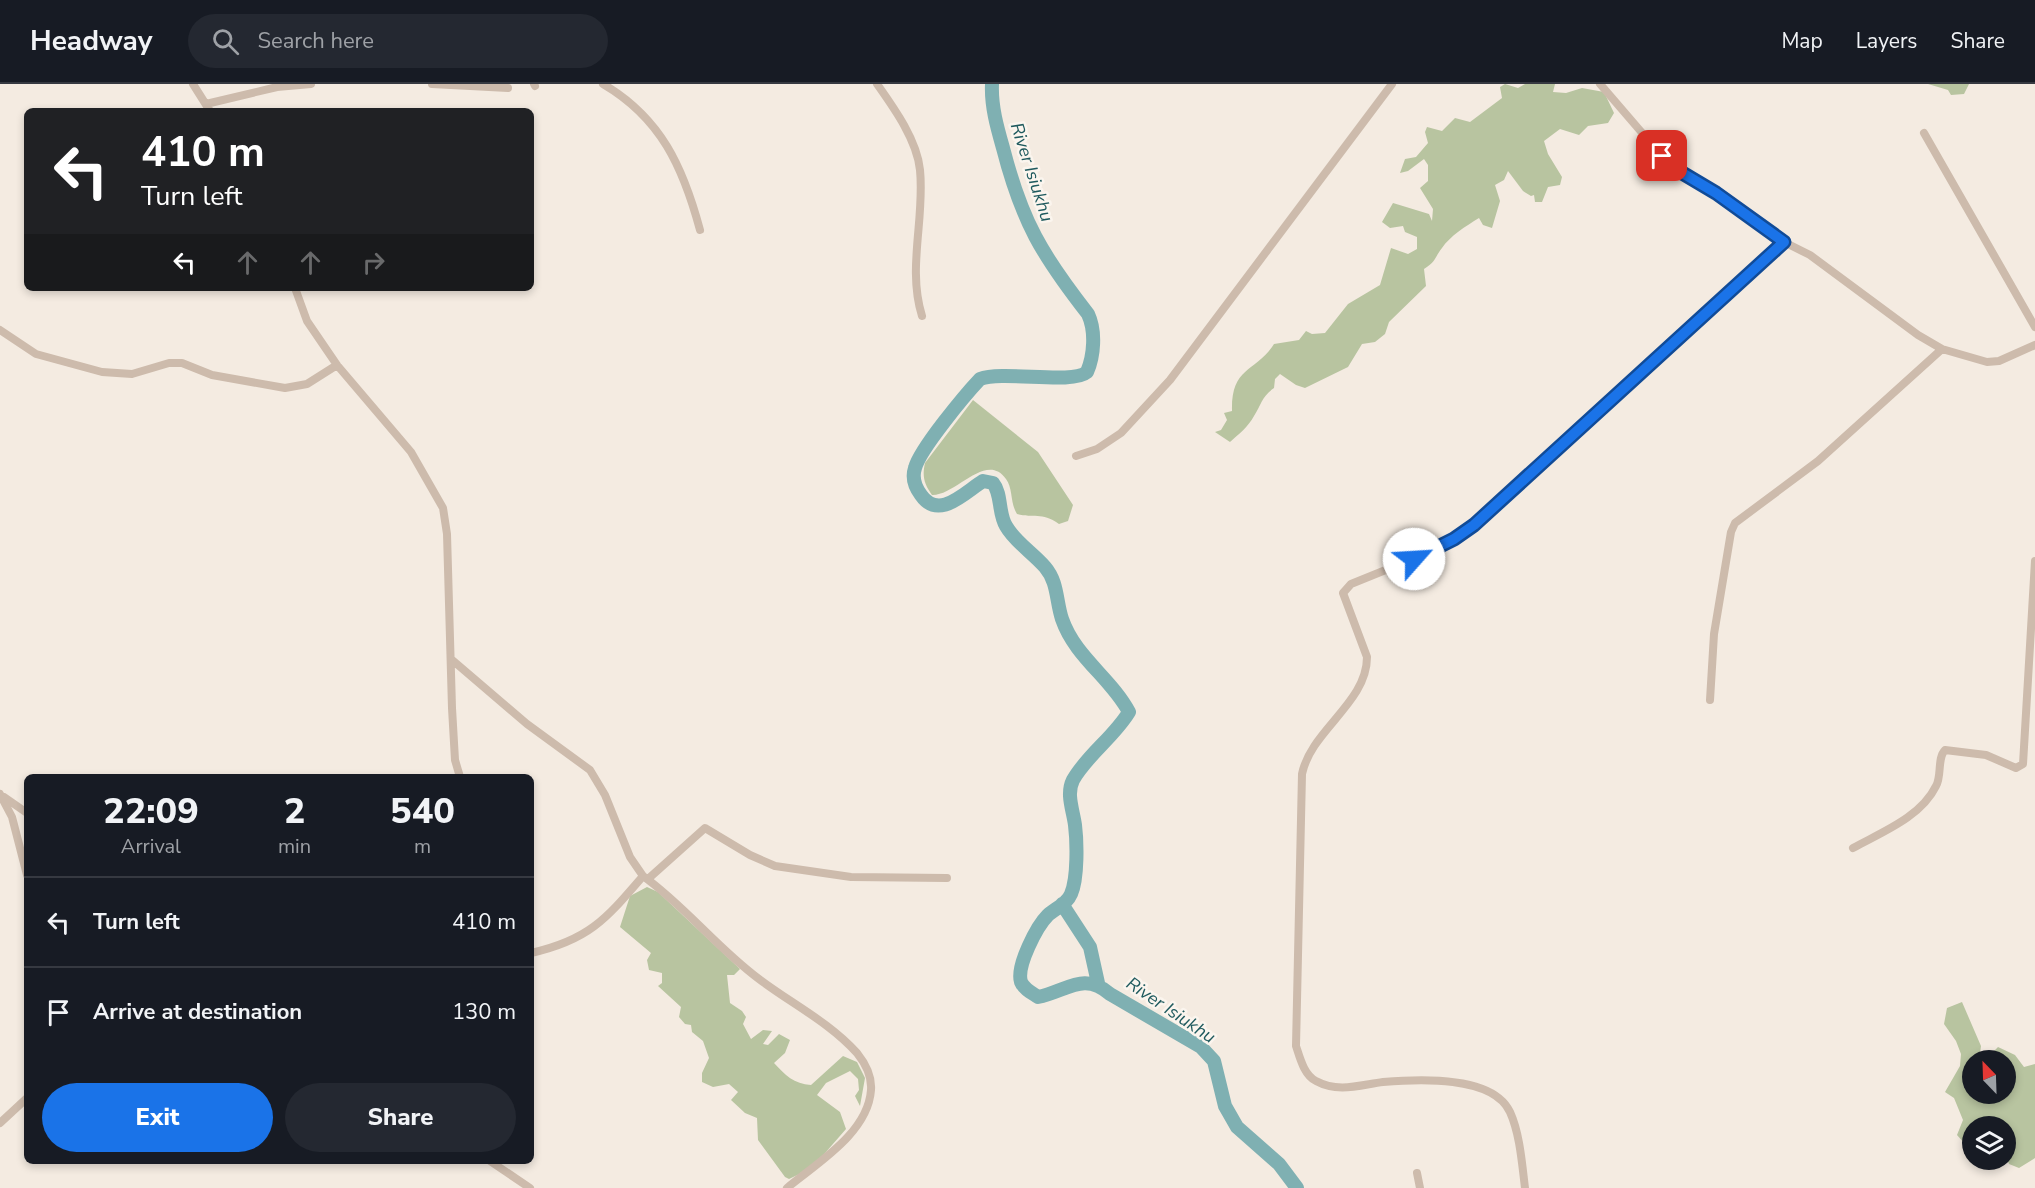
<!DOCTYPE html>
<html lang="en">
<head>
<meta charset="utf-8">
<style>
	:root { --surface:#171b24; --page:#242831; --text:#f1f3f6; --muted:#9ea1a6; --line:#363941; --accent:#1a73e8 }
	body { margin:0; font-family:"Nunito Sans",sans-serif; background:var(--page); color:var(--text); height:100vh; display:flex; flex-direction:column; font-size:22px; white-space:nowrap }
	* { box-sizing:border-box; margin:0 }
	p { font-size:20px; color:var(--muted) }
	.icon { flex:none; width:33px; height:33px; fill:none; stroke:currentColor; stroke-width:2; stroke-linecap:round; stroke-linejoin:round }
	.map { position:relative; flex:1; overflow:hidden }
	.panel { position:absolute; left:24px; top:690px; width:510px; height:390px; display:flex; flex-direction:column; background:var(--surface); border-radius:9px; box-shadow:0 3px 9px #0003 }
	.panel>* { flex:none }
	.banner { position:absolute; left:24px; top:24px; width:510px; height:183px; border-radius:9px; box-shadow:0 3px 9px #0003; background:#202124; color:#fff; overflow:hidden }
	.needle { width:39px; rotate:337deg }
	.controls { position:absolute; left:1962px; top:966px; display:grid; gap:12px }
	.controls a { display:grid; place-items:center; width:54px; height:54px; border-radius:50%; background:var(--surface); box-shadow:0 3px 9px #0003; font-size:30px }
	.pin { position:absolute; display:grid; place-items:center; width:51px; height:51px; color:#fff; margin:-26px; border-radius:12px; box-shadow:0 3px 9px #0006 }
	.me { position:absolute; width:66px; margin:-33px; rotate:64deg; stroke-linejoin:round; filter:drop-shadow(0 0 4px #0008) }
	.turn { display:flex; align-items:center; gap:21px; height:126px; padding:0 18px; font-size:27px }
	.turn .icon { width:78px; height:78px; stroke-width:2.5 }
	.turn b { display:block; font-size:42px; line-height:51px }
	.lanes { display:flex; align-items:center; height:57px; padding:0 18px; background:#0003; justify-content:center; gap:30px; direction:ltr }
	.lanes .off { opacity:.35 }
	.eta { display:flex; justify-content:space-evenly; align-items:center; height:102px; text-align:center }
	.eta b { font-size:36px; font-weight:800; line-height:42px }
	.cta { display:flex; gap:12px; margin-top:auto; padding:12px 18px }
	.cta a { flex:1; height:69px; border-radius:36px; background:var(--accent); color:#fff; font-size:24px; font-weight:800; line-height:69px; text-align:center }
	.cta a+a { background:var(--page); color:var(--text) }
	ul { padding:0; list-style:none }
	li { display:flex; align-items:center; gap:18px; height:90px; padding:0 18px; border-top:2px solid var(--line) }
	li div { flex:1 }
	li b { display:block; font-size:22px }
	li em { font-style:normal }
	header { display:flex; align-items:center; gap:36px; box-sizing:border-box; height:84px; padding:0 30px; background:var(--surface); border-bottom:2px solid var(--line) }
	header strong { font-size:28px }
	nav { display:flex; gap:33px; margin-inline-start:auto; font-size:21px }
	.search { width:420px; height:54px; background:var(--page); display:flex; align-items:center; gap:15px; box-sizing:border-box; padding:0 21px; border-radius:33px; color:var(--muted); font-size:22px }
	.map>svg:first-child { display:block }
</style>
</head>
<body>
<header>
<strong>Headway</strong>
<div class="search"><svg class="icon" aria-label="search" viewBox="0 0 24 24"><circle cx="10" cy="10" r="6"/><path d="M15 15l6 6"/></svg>Search here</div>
<nav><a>Map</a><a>Layers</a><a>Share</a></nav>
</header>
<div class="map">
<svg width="2035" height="1104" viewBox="0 0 2035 1104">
	<rect width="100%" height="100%" fill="#f4ebe1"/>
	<!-- green -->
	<path fill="#b8c4a0" d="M1505,0L1518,4L1525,0H1555L1553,8L1566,9L1582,4L1604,8L1614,29L1608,39L1588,42L1579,51L1560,45L1544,57L1548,70L1562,93L1560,101L1548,103L1542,118H1535L1534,111L1531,112L1523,107L1508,87L1504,96L1495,101L1500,117L1492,144L1483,141L1479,134C1466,142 1450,152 1442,164C1434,174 1437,177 1424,185L1426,202L1389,238L1385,250L1375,258L1362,260L1348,283L1305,304L1296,301L1280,290L1275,295L1274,304C1262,312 1261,321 1254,332C1248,343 1239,350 1230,358L1215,348L1221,346L1227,336L1224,329L1232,327C1231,282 1255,289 1274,260L1299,256L1306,247L1312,250L1325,249L1348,220L1380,201L1391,164L1408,170L1417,165V153L1405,148L1403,142L1390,144L1382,138L1393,119L1429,130L1432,137L1433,125L1420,104L1428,97V81L1424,75L1408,87L1400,89L1405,75L1416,73L1428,59L1425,48L1427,43L1442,47L1455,34L1470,38L1502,14L1500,3Z
		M1928,0H1969L1964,10L1951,11L1948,6Z
		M973,316L1038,368L1073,421L1068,437L1059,440C1041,427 1034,435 1017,430C1010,419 1013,404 1006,395C986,367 956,412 932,411C924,400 922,392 925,379Z
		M647,803L658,808L740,885L734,891H727L730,919L742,927L746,933L743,940L751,955L763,946L772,947L763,960L768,961L779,950L790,956L785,969L774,979C785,991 794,1000 811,1001L843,972L857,978L865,994L860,1022L855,1012L859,1006L858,995L850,987L826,999L817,1011L840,1028L846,1045L812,1084L789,1095L785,1093L758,1056L757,1034L745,1029L731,1016L738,1008L729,1000L713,1003L702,998V989L709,974L703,957L692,948L691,941L685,940L679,933L681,923L658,902L662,899V889L649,886L647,876L651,869L620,843L630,812Z
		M1962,918L1981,962L1979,976H1972V991L1968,995L1972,1010L1978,1013L2006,1010V976H1985L1998,963L2015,971L2024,983L2035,980V1074L2019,1084L2009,1080L2006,1072V1042H1972V1056L1965,1060L1957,1051L1963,1036L1954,1014L1945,1008L1960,982L1961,970L1956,957L1944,940L1947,924Z"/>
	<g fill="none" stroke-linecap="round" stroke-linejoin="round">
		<!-- river -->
		<path stroke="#7fb0b2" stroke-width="14" d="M992,0C991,22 997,43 1003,64C1022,138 1042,171 1088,230C1096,247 1094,272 1087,288C1072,301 1003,286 980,295C965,311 920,365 915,384C912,393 915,403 921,411C939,437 965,408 983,397L993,399C1002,410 998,429 1006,442C1015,458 1033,469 1045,483C1058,498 1056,517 1062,535C1075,573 1111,594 1129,628C1114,653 1087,671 1073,696C1066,710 1073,726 1075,741C1077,757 1078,794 1071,810C1067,820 1056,824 1048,831C1037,842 1016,882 1021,898C1024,905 1032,909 1038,913C1067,907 1084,887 1110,910L1201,963L1214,977L1225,1022L1237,1043L1279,1080L1297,1104
			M1062,820L1090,863L1098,899"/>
		<!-- minor -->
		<path stroke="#cdbbac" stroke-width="8" d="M193,0L210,27
			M432,0L508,4
			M534,0L535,2
			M603,0C661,34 683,83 700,146
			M877,0C894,24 917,56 920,86C925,135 907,184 922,232
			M1600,0L1662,72L1679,87L1716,109L1784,158L1810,171L1918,251L1942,265L1987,278L1999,277L2035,261
			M206,20L277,3L311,0
			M1924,49L2035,243
			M295,204L307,237L337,281L411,368L443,424L447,450L452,624L455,676L460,693
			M0,246L36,270L102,288L132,290L169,279H182L212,291L285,304L307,300L337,281
			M1076,372L1097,365L1121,349L1170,296L1392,0
			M451,575L527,640L590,686L605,711L630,773L643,792C685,822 717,864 759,895C792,920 829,938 857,969C865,979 872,993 871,1006C868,1049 817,1079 787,1104
			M1710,616L1714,550L1731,448L1735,439L1818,377L1942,265
			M0,710L12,733L27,791
			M4,713L27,729
			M1853,764C1882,748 1921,733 1936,702C1942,692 1937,674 1945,666L1986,671L2016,684L2023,680L2035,477
			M648,795L705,744L750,771L775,782L851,793L947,794
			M531,869C589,856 606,835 643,792
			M0,1039L27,1014
			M490,1077L530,1104
			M1417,1089L1420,1104
			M1525,1104C1522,1080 1520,1050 1510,1028C1493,991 1417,995 1383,998C1360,1001 1338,1009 1316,997C1304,991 1300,974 1296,962L1302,690C1311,646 1367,619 1367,573L1343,509L1351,500L1430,468L1474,441L1546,372L1655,278L1784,158"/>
	</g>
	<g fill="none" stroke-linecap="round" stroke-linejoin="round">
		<!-- route casing -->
		<g stroke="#114b97" stroke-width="15">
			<path id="route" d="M1414,475L1454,455L1474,441L1784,158L1716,109L1679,87L1662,72"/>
		</g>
		<!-- route -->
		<use href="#route" stroke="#1a73e8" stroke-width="10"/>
	</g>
	<g text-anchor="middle" stroke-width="5" stroke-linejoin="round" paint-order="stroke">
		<!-- water labels -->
		<g font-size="18" font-style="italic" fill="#1f5a5e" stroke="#fbf5ee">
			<text transform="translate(1032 88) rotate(72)" y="6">River Isiukhu</text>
			<text transform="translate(1171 926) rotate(34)" y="6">River Isiukhu</text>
		</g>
	</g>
</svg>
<div class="controls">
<a><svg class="needle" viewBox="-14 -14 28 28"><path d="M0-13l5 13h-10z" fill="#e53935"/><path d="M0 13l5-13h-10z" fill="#9ea1a6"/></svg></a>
<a><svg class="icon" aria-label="layers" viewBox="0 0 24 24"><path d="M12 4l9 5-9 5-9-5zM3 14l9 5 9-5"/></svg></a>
</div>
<div class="pin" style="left:1662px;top:72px;background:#d93025"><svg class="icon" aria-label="arrive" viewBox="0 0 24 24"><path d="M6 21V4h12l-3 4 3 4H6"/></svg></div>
<svg class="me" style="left:1414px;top:475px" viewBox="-20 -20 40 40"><circle r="19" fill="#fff"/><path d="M0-13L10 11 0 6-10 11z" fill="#1a73e8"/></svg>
<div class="banner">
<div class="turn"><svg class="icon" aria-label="left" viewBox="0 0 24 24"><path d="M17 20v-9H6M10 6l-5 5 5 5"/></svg><div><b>410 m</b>Turn left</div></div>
<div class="lanes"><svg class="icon" aria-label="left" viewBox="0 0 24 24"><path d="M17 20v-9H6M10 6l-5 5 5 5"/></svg><svg class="icon off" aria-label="ahead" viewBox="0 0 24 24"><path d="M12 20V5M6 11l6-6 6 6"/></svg><svg class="icon off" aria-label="ahead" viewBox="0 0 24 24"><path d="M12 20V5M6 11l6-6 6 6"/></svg><svg class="icon off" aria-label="right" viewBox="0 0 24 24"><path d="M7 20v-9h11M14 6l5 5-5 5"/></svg></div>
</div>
<section class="panel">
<div class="eta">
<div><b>22:09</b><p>Arrival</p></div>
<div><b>2</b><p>min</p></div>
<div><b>540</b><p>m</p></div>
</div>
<ul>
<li><svg class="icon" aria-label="left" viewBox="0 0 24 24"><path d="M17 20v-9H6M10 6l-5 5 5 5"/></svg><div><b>Turn left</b></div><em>410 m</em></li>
<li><svg class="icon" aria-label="arrive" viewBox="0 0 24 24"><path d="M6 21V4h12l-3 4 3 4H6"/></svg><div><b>Arrive at destination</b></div><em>130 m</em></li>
</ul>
<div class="cta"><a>Exit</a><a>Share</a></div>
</section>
</div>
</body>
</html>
